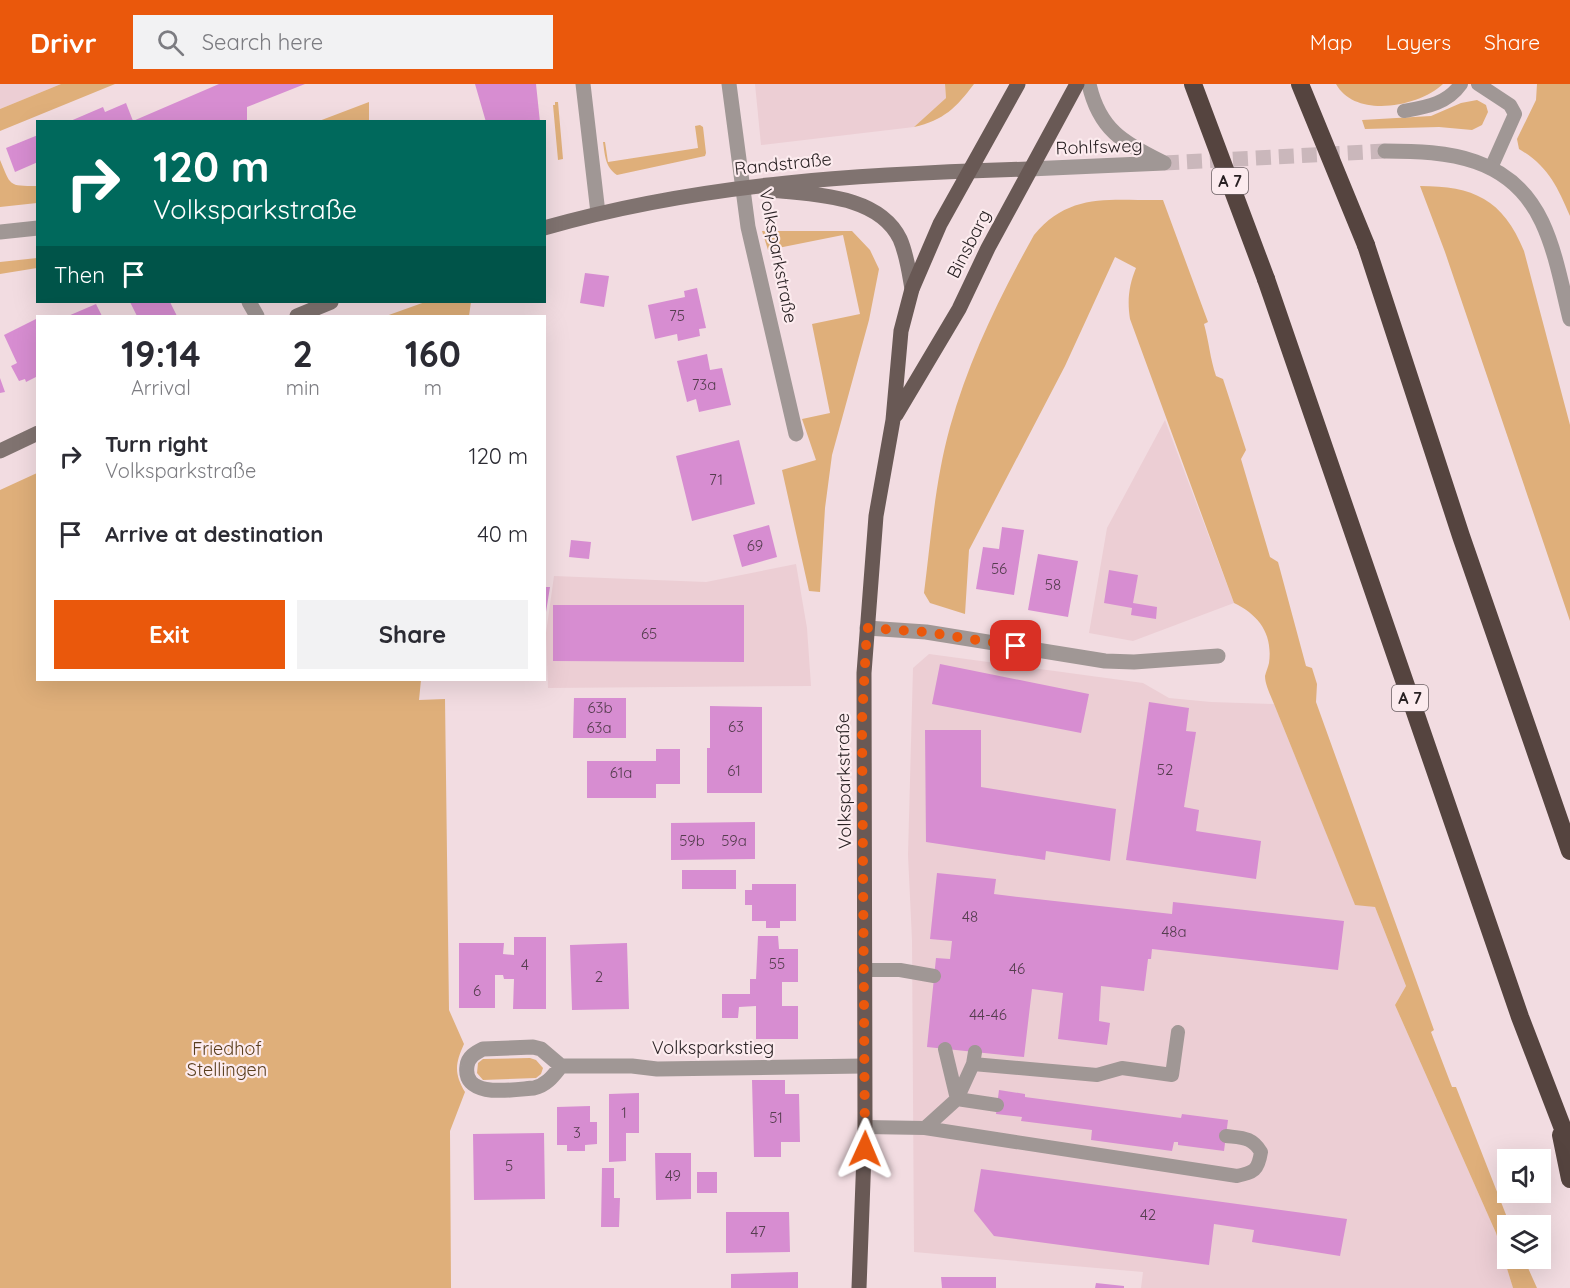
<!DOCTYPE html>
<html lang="en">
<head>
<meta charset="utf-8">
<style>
	:root { --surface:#fff; --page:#f2f2f3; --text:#2b2b33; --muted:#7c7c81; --accent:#ea580c }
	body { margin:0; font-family:Quicksand,sans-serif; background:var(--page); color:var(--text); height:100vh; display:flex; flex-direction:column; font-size:22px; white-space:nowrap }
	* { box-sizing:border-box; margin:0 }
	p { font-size:20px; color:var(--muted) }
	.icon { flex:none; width:33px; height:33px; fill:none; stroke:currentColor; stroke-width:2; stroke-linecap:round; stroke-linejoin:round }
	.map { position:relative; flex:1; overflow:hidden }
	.side { position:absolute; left:36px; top:231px; width:510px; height:366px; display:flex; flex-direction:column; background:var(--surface); border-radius:0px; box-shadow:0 6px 24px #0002 }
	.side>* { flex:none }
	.hud { position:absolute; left:36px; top:36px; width:510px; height:183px; border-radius:0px; box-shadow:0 6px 24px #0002; background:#00695c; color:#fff; overflow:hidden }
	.tools { position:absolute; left:1497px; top:1065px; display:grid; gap:12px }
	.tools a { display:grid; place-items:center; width:54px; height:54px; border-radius:0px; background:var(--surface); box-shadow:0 6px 24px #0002; font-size:30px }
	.pin { position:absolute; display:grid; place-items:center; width:51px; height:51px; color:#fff; margin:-26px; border-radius:12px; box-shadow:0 3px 9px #0006 }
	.me { position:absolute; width:66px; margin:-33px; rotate:1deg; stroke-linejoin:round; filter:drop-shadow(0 0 4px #0008) }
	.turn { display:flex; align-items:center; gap:21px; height:126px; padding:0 18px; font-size:27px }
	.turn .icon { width:78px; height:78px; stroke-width:2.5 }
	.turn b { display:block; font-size:42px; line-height:51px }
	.then { display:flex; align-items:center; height:57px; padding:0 18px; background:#0003; gap:12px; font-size:22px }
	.eta { display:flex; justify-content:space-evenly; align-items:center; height:102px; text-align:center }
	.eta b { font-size:36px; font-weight:700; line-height:42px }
	.primary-button { display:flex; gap:12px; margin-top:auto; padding:12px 18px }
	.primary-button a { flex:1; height:69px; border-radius:0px; background:var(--accent); color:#fff; font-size:24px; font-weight:700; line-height:69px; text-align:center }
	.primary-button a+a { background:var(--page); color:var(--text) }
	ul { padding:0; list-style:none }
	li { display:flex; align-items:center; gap:18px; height:78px; padding:0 18px }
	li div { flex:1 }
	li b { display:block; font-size:22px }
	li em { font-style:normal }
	header { display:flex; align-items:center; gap:36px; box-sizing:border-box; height:84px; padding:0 30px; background:var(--accent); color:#fff }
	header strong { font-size:28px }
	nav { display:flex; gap:33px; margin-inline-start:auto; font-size:21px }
	.search { width:420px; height:54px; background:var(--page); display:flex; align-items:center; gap:15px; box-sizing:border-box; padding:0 21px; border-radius:0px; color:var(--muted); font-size:22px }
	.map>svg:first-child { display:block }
</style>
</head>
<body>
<header>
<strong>Drivr</strong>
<div class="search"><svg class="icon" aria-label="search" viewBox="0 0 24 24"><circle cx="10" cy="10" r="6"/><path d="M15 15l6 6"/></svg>Search here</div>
<nav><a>Map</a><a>Layers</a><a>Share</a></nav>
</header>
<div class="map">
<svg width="1570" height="1204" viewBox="0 0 1570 1204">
	<rect width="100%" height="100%" fill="#f2dce1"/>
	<!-- built -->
	<path fill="#ecced4" d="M0,0H61L0,25Z
		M755,0H945L946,14L914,43L761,61Z
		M1165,336L1234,519L1133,557L1089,549L1107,444Z
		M796,480L807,544L811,602L548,604L546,549L554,492L706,498Z
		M929,570L1143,599L1169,614L1211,618L1274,620L1355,820L1375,823L1406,902L1395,921L1496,1149L1513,1204H1141L1143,1188L914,1168L912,856L908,771L913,584Z"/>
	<!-- green -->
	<path fill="#dfaf7a" d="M61,0H115L0,47V25Z
		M945,0H974C956,24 944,36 914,43L946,14Z
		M1336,0H1443C1419,23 1355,35 1336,0Z
		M1537,0H1570V132C1557,102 1548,82 1519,65L1517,55L1536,16Z
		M1477,16L1486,21L1488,28L1482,41L1472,46L1439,43L1365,45L1362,36L1431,32L1461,19Z
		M369,18V37H319Z
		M555,18H558L563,75L558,76L553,21H555Z
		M700,41L703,43L706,69L705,72L617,91C605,83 605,71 603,58H605L608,78L698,64L695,42Z
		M0,76C11,102 8,102 37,102V119L0,123Z
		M1420,102C1473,102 1503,115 1524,167L1570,341V537L1445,168Z
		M1163,116L1208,238L1204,240C1209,258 1210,274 1216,292L1223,295L1246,366L1241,375L1270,473L1278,478L1306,582L1312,584L1317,600L1316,618L1434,946L1431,948L1452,1003H1456L1510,1141L1508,1142V1174L1524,1175L1537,1204H1513L1496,1149L1395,921L1406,902L1375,823L1355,821L1274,620C1271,612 1265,601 1265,592C1266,588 1268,583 1269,579C1273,550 1259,531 1234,519L1130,235C1127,216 1129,201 1136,184L1115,173L1065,282L969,466L965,530L930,519L924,509C931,454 935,397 950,343C969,275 1000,212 1034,151C1070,107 1112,117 1163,116Z
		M762,147H852L870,166L879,185L869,236L832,371L825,424L820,508L809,507L782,386L816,376L802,335L830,329L812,240L860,230L843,151L768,166Z
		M37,174V184L0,190V178Z
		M425,218H471L469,232H386Z
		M37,389L38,596H421L419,616L445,615L449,926L464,960C455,980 454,989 465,1008L450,1047L451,1204H0V406Z
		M530,974L536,976L543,984L541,990L536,994L483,996L477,989L478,979L483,975Z"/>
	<!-- building -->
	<path fill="#d78dd1" d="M219,0H305L247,23V38H68L103,23L105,28L126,19L133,37Z
		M475,0H536L540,38H486Z
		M38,51V78L15,88L6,64Z
		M585,189L609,192L604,223L580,219Z
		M697,204L706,244L699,245L700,252L678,257L677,250L655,255L648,221L685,213L684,207Z
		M130,218H170L177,232H137Z
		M96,220L102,232H68Z
		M38,234V292L26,298L25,295L19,297L11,282L17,279L4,251Z
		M707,270L710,286L722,284L731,321L699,328L696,315L687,318L677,277Z
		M0,294L5,308L0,309Z
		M739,356L755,420L692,437L676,372Z
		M769,441L777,473L742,483L733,451Z
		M1002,443L1024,446L1014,511L976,505L983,463L999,465Z
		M571,456L591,458L589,475L569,473Z
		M1038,470L1078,477L1068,533L1028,526Z
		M1109,486L1138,491L1133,519L1157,523L1156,535L1131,531L1132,524L1104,519Z
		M544,503H550L546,528H544Z
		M553,521H744V578L553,577Z
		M940,580L1089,610L1081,649L932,620Z
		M574,614H626V654H573Z
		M1149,618L1189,624L1186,647L1196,648L1184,723L1199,726L1196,747L1261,757L1256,795L1126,776Z
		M710,622L762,623V709H707V664H710Z
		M925,646H981V703L1116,725L1110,777L1046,767L1045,776L926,758Z
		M656,665H680V700H656V714H587V677H656Z
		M755,738V775L671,776V739Z
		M682,786H736V805H682Z
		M937,789L996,795L994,810L1010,812L1172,830L1173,818L1344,837L1338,886L1152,865L1151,875H1148L1144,907L1101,902L1099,937L1110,939L1107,961L1058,955L1063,909L1032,905L1024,973L927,963L936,874L950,875L952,857L930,855Z
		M752,800H796V837H780V844H766V837H752V821H745V806H752Z
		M758,852H778L779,865H798V898H782V922H798V955H756V922L739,923L738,934H722V910H750V895H756Z
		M514,853H546V925H513L514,895H504L503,891H495V924H459V859H504L503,870L514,871Z
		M627,859L629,925L572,926L570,861Z
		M752,996H785V1010H799L800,1058H781V1073H754Z
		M999,1006L1025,1010V1013L1181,1034L1182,1030L1228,1036L1224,1067L1178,1061V1058H1174L1172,1067L1091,1056L1092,1046L1021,1037L1022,1033L996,1030Z
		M639,1009V1049H626V1077L609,1078V1010Z
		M590,1022V1038H597V1060L585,1061V1067H567V1061H557V1023Z
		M544,1049L545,1115L474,1116L473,1050Z
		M655,1069H691V1115L656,1116Z
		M602,1084H614V1114H620L619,1143H601Z
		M981,1085L1347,1135L1340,1172L1252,1158L1254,1146L1214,1140L1209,1181L994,1152L974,1127Z
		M697,1088H717V1109H697Z
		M726,1128H789L790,1168L726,1169Z
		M798,1188V1204H731V1190Z
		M941,1193H996V1204H942Z
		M1096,1199L1124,1202V1204H1095Z"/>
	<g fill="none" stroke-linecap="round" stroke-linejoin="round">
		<!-- street-tunnel -->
		<path stroke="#cab7bb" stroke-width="15" stroke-dasharray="15 8" stroke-linecap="butt" d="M1164,79L1385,67"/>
		<!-- lane -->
		<path stroke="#a09795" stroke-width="14" d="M1478,0L1510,21L1515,30L1491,84
			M1404,27C1426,23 1447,20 1461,0
			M864,886H900L934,892
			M945,965L957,1015L997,1021
			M973,980L1097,991L1122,984L1172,991L1178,948
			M865,1043L925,1044L957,1015L973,980L975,968
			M925,1044L1237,1092C1254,1088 1258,1087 1261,1068C1252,1053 1243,1054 1226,1052"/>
		<!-- street -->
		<path stroke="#a09795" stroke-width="15" d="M583,0L598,129
			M729,0L748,143L796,350
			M1089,0C1099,45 1123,59 1162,78
			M1385,67C1448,67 1511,72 1542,138C1556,168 1562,203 1570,235
			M1029,85L1164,79
			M0,148L38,144
			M249,218L257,232
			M867,544L926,548L1105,577L1134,578L1218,572
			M561,982C553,992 547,1001 534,1004C516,1005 462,1016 467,982C468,973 475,969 483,965L533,963L541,965L561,982H632L657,985L864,982"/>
		<!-- secondary -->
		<path stroke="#807370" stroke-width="15" d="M771,106C813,111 878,110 900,155C907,171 909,188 912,205
			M544,144C704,98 865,90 1029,85
			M297,232L331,218
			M0,367L38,349"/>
		<!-- primary -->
		<path stroke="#695955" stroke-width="15" d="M896,331L959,225L988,164L1077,0
			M859,1204L865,1043L864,589L876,432L893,336L901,247L912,205L940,140L1018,0"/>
		<!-- highway -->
		<path stroke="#55443f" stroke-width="18" d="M1366,161L1461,452L1570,767
			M1266,195L1520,933L1570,1063
			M1561,1051L1570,1095"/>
		<!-- highway-bridge -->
		<path stroke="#55443f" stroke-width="18" d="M1193,0L1266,195
			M1300,0L1366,161"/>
	</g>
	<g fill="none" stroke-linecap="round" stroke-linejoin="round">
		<!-- route -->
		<path stroke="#ea580c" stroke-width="10" stroke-dasharray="0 18" d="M865,1065L862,637L867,544L926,548L1016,562"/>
	</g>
	<g text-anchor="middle" stroke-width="4.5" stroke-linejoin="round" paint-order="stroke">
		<!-- number labels -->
		<g font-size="15" fill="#553d4f">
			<text x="677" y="237">75</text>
			<text x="704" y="306">73a</text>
			<text x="716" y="401">71</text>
			<text x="755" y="467">69</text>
			<text x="999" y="490">56</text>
			<text x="1053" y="506">58</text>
			<text x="649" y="555">65</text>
			<text x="600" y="629">63b</text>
			<text x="736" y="648">63</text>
			<text x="599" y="649">63a</text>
			<text x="1165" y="691">52</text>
			<text x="734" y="692">61</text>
			<text x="621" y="694">61a</text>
			<text x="692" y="762">59b</text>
			<text x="734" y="762">59a</text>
			<text x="970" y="838">48</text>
			<text x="1174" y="853">48a</text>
			<text x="777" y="885">55</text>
			<text x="525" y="886">4</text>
			<text x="1017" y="890">46</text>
			<text x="599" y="898">2</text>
			<text x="477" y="912">6</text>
			<text x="988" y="936">44-46</text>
			<text x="624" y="1034">1</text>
			<text x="776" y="1039">51</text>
			<text x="577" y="1054">3</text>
			<text x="509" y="1087">5</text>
			<text x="673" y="1097">49</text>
			<text x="1148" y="1136">42</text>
			<text x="758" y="1153">47</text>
		</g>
		<!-- shield labels -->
		<g fill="#fcebee" stroke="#695e61" stroke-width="1.5">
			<rect x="1212" y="84" width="36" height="26" rx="4.5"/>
			<rect x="1392" y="601" width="36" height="26" rx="4.5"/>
		</g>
		<g font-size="16" font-weight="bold" fill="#2a2224">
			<text x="1230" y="103">A 7</text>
			<text x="1410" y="620">A 7</text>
		</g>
		<!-- street labels -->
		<g font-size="18" fill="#2a2224" stroke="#fcebee">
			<text transform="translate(1099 63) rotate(-2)" y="6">Rohlfsweg</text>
			<text transform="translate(783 80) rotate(-6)" y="6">Randstraße</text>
			<text transform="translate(969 160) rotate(-63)" y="6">Binsbarg</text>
			<text transform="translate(778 172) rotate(79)" y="6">Volksparkstraße</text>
			<text transform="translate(844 697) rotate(-91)" y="6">Volksparkstraße</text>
			<text x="713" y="970">Volksparkstieg</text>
		</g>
		<!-- park labels -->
		<g font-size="18" fill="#5a3e1d" stroke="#fcebee">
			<text x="227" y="971">Friedhof<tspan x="227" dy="21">Stellingen</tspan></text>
		</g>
	</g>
</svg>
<div class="tools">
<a><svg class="icon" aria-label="sound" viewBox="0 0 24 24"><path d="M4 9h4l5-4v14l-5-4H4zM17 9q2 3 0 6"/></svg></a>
<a><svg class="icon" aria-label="layers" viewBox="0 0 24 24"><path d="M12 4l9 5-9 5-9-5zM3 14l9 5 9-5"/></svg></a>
</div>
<div class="pin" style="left:1016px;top:562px;background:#d93025"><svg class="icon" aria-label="arrive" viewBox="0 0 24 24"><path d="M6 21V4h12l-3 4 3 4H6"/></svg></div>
<svg class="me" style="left:865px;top:1065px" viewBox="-20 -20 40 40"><path d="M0-17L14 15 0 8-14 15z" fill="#ea580c" stroke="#fff" stroke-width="4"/></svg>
<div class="hud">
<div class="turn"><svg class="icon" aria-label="right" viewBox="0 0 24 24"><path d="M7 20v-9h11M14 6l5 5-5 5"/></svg><div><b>120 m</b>Volksparkstraße</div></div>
<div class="then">Then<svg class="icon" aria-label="arrive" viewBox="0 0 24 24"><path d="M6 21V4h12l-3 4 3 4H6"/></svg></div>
</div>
<section class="side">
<div class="eta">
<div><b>19:14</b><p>Arrival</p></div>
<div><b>2</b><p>min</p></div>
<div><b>160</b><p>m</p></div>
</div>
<ul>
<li><svg class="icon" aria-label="right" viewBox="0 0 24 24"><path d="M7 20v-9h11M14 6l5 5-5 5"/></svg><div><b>Turn right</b><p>Volksparkstraße</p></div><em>120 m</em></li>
<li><svg class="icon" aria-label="arrive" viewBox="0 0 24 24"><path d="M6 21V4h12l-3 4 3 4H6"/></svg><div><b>Arrive at destination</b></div><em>40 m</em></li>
</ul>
<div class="primary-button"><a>Exit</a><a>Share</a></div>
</section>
</div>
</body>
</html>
